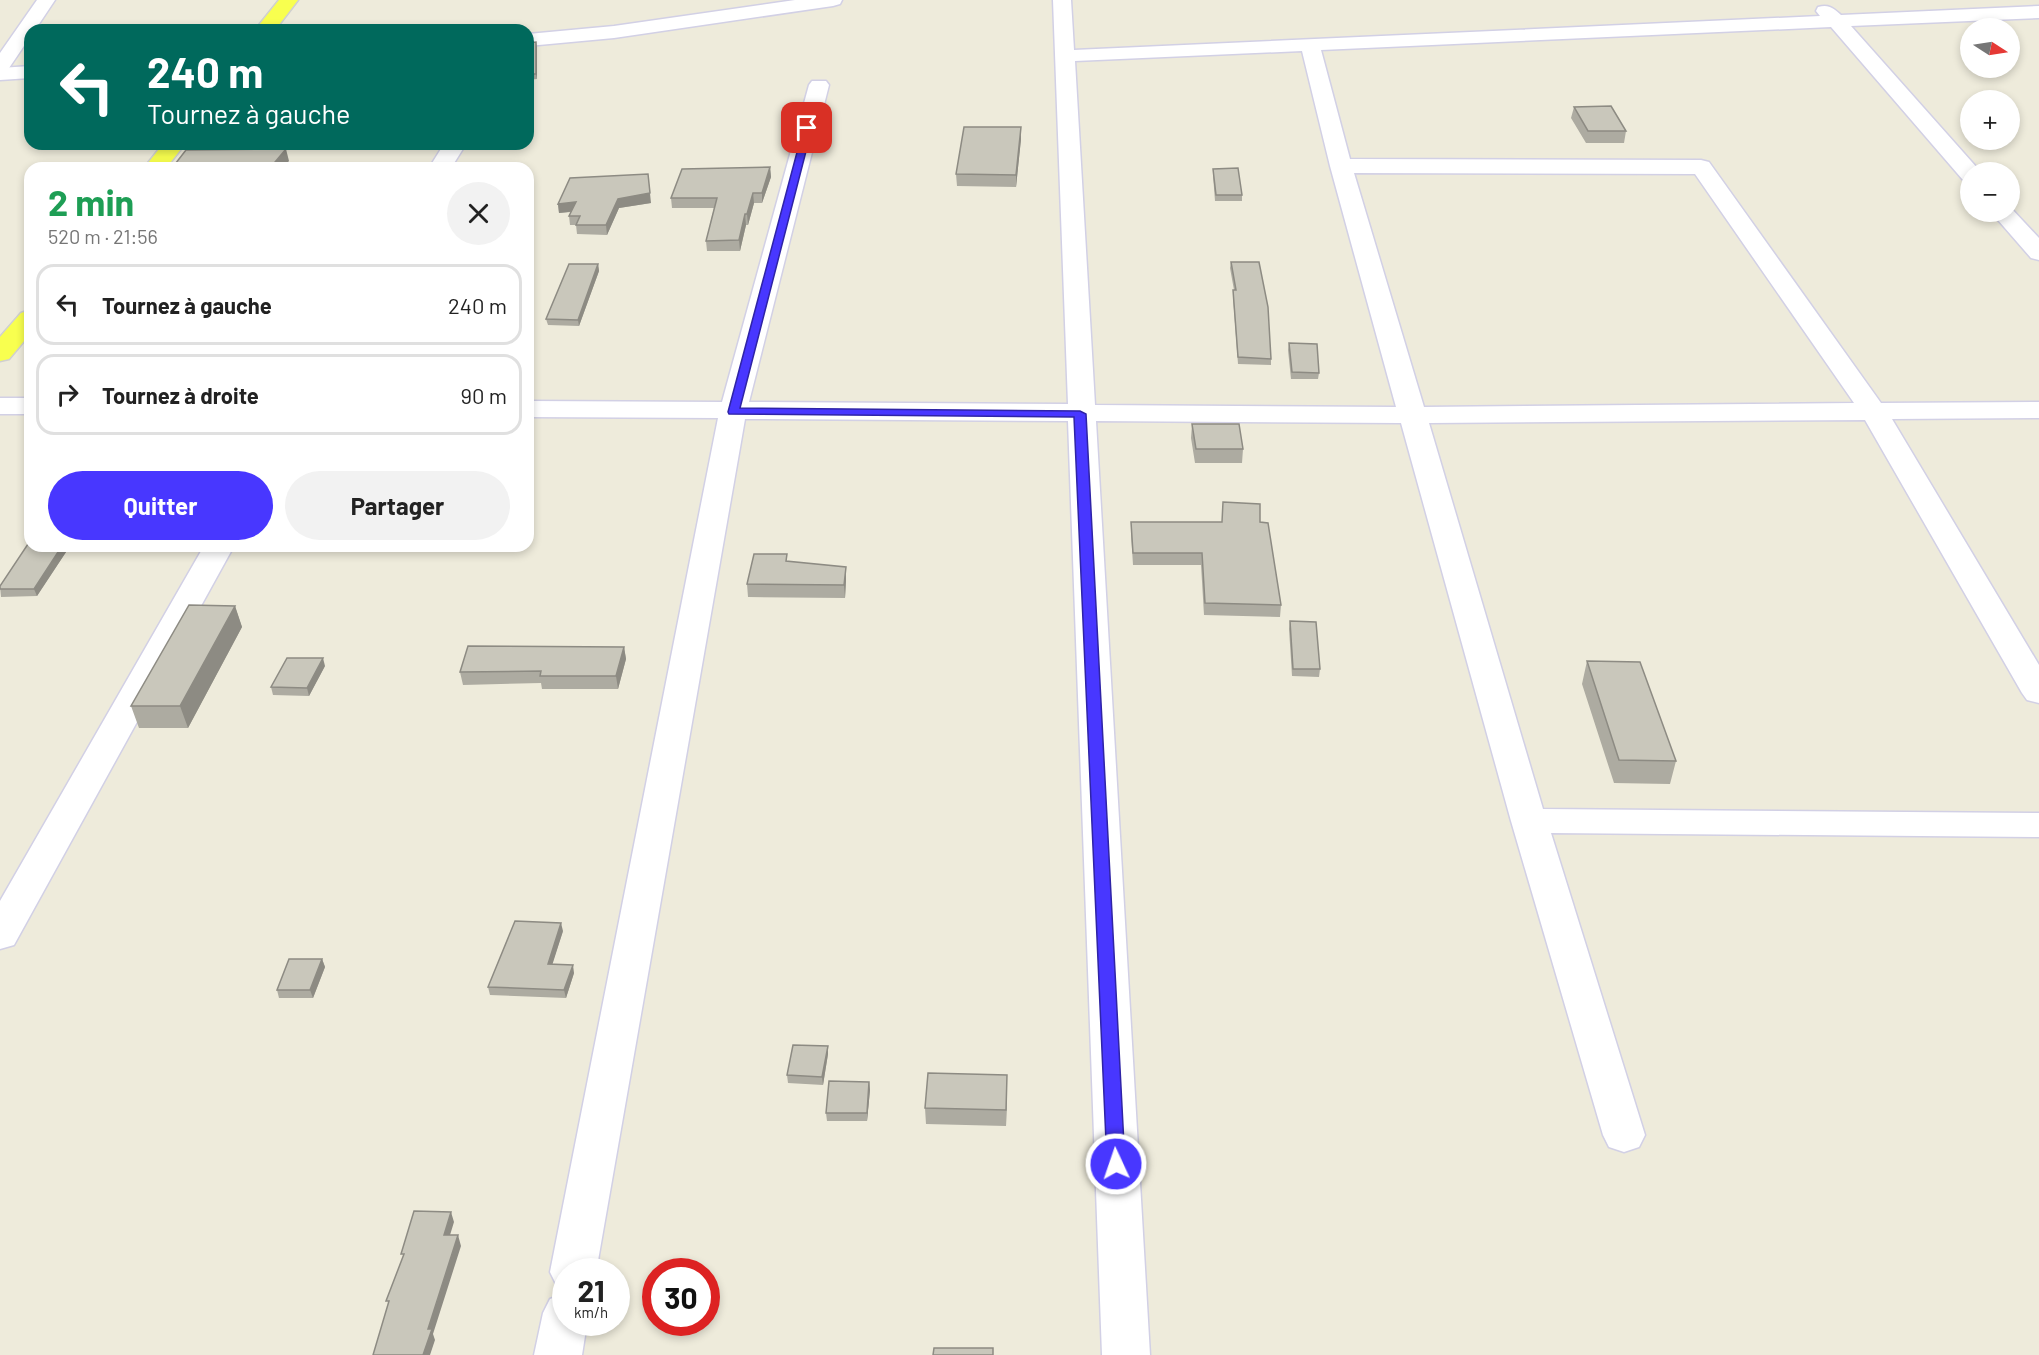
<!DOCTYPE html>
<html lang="fr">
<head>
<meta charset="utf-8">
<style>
	:root { --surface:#fff; --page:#f2f2f2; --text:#222; --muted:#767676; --line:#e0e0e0; --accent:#4837ff }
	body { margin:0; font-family:Barlow,sans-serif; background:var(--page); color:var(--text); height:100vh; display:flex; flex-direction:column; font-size:22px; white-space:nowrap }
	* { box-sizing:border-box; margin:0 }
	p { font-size:20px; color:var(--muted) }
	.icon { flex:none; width:33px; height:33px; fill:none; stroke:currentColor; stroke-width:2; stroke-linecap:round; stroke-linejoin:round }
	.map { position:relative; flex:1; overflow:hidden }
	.details { position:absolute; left:24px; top:162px; width:510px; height:390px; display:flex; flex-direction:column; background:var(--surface); border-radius:18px; box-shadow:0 3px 9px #0003 }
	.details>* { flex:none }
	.banner { position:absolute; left:24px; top:24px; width:510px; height:126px; border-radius:18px; box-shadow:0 3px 9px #0003; background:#00695c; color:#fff; overflow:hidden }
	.needle { width:39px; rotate:102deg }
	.controls { position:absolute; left:1960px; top:18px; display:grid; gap:12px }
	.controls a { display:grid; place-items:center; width:60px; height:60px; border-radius:50%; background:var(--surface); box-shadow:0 3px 9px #0003; font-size:30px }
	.speed { position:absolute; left:552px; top:1258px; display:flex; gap:12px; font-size:30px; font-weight:700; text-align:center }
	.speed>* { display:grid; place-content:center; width:78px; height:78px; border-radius:50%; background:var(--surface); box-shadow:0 3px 9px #0003; line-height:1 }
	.speed small { font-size:15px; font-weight:400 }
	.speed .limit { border:9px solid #d22; background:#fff; color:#111 }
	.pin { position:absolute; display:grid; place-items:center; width:51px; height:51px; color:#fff; margin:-26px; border-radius:12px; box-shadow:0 3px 9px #0006 }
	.me { position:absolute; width:66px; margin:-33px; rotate:357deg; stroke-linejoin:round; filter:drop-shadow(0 0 4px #0008) }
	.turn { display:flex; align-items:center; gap:21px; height:126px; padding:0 24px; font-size:27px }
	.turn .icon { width:78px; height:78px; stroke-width:2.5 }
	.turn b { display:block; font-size:42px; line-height:51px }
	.round { display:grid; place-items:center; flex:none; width:63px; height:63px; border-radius:32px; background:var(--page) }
	.overview { display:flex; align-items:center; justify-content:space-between; height:102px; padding:0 24px }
	h1 { font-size:36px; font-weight:700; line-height:45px; color:#1e9e55 }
	.cta { display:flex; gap:12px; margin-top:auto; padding:12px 24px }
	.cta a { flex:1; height:69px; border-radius:36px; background:var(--accent); color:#fff; font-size:24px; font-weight:700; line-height:69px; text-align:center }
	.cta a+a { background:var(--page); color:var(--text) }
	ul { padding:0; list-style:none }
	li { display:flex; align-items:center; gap:18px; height:81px; margin:0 12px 9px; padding:0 12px; border:3px solid var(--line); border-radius:18px }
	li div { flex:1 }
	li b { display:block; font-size:22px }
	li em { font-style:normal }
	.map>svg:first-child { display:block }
</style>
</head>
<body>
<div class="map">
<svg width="2039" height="1355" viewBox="0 0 2039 1355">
	<rect width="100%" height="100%" fill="#eeebdb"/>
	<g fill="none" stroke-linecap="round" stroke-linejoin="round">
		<!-- street casing -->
		<g stroke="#d2d0e5" stroke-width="3">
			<path id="street" d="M37,0H55L35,30H30V37L7,71L0,73V53Z
				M795,0H842L840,4L833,6L614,38L528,46V34L614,26Z
				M1053,0H1071L1074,50L1820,16L1816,11L1818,7C1829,4 1833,8 1841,15L2039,6V18L1851,26L1979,170L1980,172H1971V182L1963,180L1831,27L1321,50L1350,159L1701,160L1709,162L1881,403L2039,402V418L1892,419L2039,665V703L2027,700L2022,693L1865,420L1429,423L1543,809L2039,813V837L1551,833L1645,1135L1639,1147L1624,1152L1609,1147L1603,1135L1511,821L1401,423L1096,421L1150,1355H1102L1068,421L745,419L596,1272H566V1289L557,1286L550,1272L718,418L528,417V401L722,402L809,85L812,81H826L829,85L749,402L1068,404ZM1302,51L1330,166L1396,407L1095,405L1075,61ZM1354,173L1695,174L1854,403L1424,407Z
				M444,144H466L451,168H429Z
				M2010,207L2039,238V260L2031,258L1991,212H2010Z
				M0,398H30V414H0Z
				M204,546H234L14,945L0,949V901Z
				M566,1293V1323H587L582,1355H534L543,1313L550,1299Z"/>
		</g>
		<!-- secondary casing -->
		<g stroke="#d2d0e5" stroke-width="3">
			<path id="secondary" d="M30,66V78L0,80V68Z"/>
		</g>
		<!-- primary casing -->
		<g stroke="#d0d0d0" stroke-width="3">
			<path id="primary" d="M279,0H298L275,30H255Z
				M163,144H185L166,168H144Z
				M30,310V334L9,359L0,361V337L21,313Z"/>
		</g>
		<!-- street -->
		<use href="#street" fill="#fff" fill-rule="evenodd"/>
		<!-- secondary -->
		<use href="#secondary" fill="#fff" fill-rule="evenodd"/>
		<!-- primary -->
		<use href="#primary" fill="#f8ff4f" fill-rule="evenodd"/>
	</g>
	<!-- wall -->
	<path fill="#adaba1" d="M528,43L537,47V79L528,80Z
		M1574,107L1626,131L1624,143H1586L1571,118Z
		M1021,139L1016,187L957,186L956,174Z
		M318,144H388L387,145Z
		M770,167L771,177L762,203H754L748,225H746L740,251H707L706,241L714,208H672L671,198Z
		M1213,169L1242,195V201H1215L1213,175Z
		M651,203L619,208L607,235L577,234L576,225H570L569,216L571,212L559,213L558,204Z
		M1231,262L1271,359V365L1238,364L1233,297V290H1234L1230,268Z
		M598,264L599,271L579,326L548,325L546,319Z
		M1289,343L1319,373L1318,379H1291L1288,350Z
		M1192,424L1243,449L1242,463H1195L1191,438Z
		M1131,522H1260L1281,605L1280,617L1204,615L1201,565H1133L1131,533Z
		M30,546H70L37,596L1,597L0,586Z
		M846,567V580L845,598L748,597L747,584Z
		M235,606L242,627L188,728H139L131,706Z
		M1290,621L1320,669L1319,677L1292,676L1289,629Z
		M624,647L626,659L618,689H542L541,683L463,685L460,672Z
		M1587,661L1676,761L1670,784L1614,783L1582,684Z
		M325,666L309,696L273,695L271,687Z
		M563,931L552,964L574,973L566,998L490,995L488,987Z
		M322,959L325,967L313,998H279L277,990Z
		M828,1054L823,1085L788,1083L787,1075Z
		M1007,1075L1006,1126L926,1124L925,1108Z
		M869,1082L870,1090L867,1121H827L826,1113Z"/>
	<!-- shaded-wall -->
	<path fill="#8d8b83" d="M536,42L537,47V79L536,74Z
		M1021,127V139L1016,187V175Z
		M286,149L289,161L283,168H270Z
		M770,167L771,177L762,203V193Z
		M648,174L651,203L619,208L607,235L606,225L618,199Z
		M753,193L754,203L748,225L747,214Z
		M576,202L577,211L559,213L558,204Z
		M745,214L746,225L740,251L739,240Z
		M598,264L599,271L579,326L578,320Z
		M62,546H70L37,596L34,589Z
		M846,567V580L845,598L844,585Z
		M235,606L242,627L188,728L180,706Z
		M624,647L626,659L618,689L616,676Z
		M323,658L325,666L309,696L307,688Z
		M561,923L563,931L550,972L548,964Z
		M322,959L325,967L313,998L310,990Z
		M573,965L574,973L566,998L564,990Z
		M828,1046V1054L823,1085L822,1077Z
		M1007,1075V1091L1006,1126V1110Z
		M869,1082L870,1090L867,1121V1113Z
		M451,1212L454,1222L447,1245L444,1235Z
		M458,1235L461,1246L433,1334L435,1340L430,1355H423L428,1329Z"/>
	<!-- building -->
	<path fill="#c9c7bb" stroke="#8d8b83" stroke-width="1.5" d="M536,42V74H528V43Z
		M1611,106L1626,131H1588L1574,107Z
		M964,127H1021L1016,175L956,174Z
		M286,149L270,168H172L186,150Z
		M770,167L762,193H753L747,214H745L739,240L706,241L717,198H671L682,169Z
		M1238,168L1242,195H1216L1213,169Z
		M648,174L650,193L618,199L606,225H576L580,216H569L576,202L558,204L570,178Z
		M1231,262H1259L1268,307L1271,359L1238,357L1233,290H1236Z
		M569,264H598L578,320L546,319Z
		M1289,343L1317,344L1319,373L1292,372Z
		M1192,424H1239L1243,449H1196Z
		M1223,502L1260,504V522L1268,523L1281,605L1205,603L1202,553H1133L1131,522H1222Z
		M30,541V546H62L34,589H0V586Z
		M754,554H787L786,561L846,567L844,585L747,584Z
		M189,605L235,606L180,706H131Z
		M1290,621L1316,622L1320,669H1293Z
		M468,646L624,647L616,676H540L541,671L460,672Z
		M287,658H323L307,688L271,687Z
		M1587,661L1640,662L1676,761L1619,760Z
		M515,921L561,923L548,964L573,965L564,990L488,987Z
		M289,959H322L310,990H277Z
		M793,1045L828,1046L822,1077L787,1075Z
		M928,1073L1007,1075L1006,1110L925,1108Z
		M829,1081L869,1082L867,1113H826Z
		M414,1211L451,1212L444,1235H458L428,1329H432L423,1355H373L389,1301H386L404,1254H401Z
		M934,1348H993V1355H933Z"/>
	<!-- route -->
	<path fill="#4837ff" stroke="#2f24a6" stroke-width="1.5" d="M804,126L812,128L740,408L1080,411L1086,414L1125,1164L1123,1169L1116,1171L1110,1169L1107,1164L1074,417L729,414L728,412Z"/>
</svg>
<div class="controls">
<a><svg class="needle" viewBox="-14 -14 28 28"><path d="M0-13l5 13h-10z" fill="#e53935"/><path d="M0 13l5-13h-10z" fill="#767676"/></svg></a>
<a>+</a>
<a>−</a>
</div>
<div class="speed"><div>21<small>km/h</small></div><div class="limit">30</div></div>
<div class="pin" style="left:807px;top:128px;background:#d93025"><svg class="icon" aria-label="arrive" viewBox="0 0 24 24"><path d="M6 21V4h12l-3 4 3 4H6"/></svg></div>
<svg class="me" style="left:1116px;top:1164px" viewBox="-20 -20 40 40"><circle r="17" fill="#4837ff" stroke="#fff" stroke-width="3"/><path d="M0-11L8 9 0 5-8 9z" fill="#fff"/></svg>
<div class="banner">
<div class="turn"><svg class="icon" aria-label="left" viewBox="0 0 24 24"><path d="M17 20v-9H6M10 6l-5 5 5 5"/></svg><div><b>240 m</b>Tournez à gauche</div></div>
</div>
<section class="details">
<div class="overview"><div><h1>2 min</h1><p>520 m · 21:56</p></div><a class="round"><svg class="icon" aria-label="close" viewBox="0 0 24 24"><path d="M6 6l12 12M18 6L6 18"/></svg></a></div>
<ul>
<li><svg class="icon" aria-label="left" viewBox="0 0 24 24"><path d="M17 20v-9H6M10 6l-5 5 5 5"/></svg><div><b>Tournez à gauche</b></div><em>240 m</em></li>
<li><svg class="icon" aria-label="right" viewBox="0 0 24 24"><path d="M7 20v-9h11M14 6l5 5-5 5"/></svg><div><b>Tournez à droite</b></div><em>90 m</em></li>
</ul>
<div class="cta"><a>Quitter</a><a>Partager</a></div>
</section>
</div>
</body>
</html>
